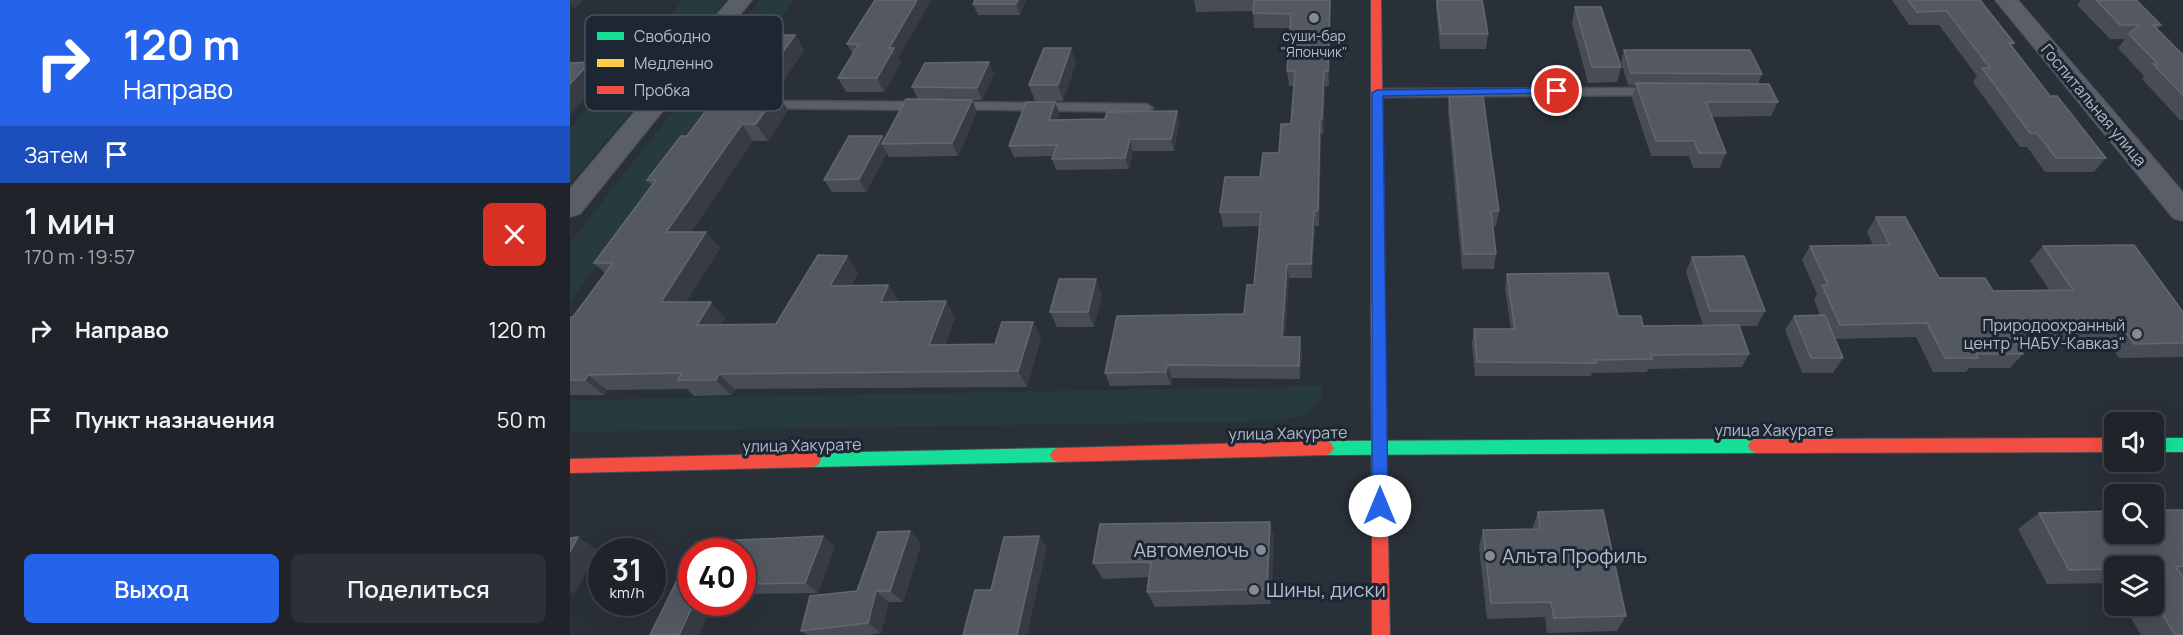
<!DOCTYPE html>
<html lang="ru">
<head>
<meta charset="utf-8">
<style>
	:root { --surface:#20242a; --page:#2d3036; --text:#f1f3f6; --muted:#a2a4a8; --line:#3d4147; --accent:#2563eb }
	body { margin:0; font-family:Manrope,sans-serif; background:var(--page); color:var(--text); height:100vh; display:flex; flex-direction:column; font-size:22px; white-space:nowrap }
	* { box-sizing:border-box; margin:0 }
	p { font-size:20px; color:var(--muted) }
	.icon { flex:none; width:33px; height:33px; fill:none; stroke:currentColor; stroke-width:2; stroke-linecap:round; stroke-linejoin:round }
	.map { position:relative; flex:1; overflow:hidden }
	.sheet { display:flex; flex-direction:column; background:var(--surface); width:570px }
	.sheet>* { flex:none }
	.guide { background:#2563eb; color:#fff; overflow:hidden }
	.buttons { position:absolute; left:1534px; top:412px; display:grid; gap:12px }
	.buttons a { display:grid; place-items:center; width:60px; height:60px; border-radius:9px; background:var(--surface); box-shadow:0 6px 24px #0002,0 0 0 2px var(--line); font-size:30px }
	.speed { position:absolute; left:18px; top:538px; display:flex; gap:12px; font-size:30px; font-weight:700; text-align:center }
	.speed>* { display:grid; place-content:center; width:78px; height:78px; border-radius:50%; background:var(--surface); box-shadow:0 6px 24px #0002,0 0 0 2px var(--line); line-height:1 }
	.speed small { font-size:15px; font-weight:400 }
	.speed .limit { border:9px solid #d22; background:#fff; color:#111 }
	.pin { position:absolute; display:grid; place-items:center; width:51px; height:51px; color:#fff; margin:-26px; border:3px solid #fff; border-radius:50%; box-shadow:0 2px 6px #0007 }
	.me { position:absolute; width:66px; margin:-33px; rotate:0deg; stroke-linejoin:round; filter:drop-shadow(0 0 4px #0008) }
	.turn { display:flex; align-items:center; gap:21px; height:126px; padding:0 24px; font-size:27px }
	.turn .icon { width:78px; height:78px; stroke-width:2.5 }
	.turn b { display:block; font-size:42px; line-height:51px }
	.then { display:flex; align-items:center; height:57px; padding:0 24px; background:#0003; gap:12px; font-size:22px }
	.round { display:grid; place-items:center; flex:none; width:63px; height:63px; border-radius:9px; background:var(--page) }
	.headline { display:flex; align-items:center; justify-content:space-between; height:102px; padding:0 24px }
	h1 { font-size:36px; font-weight:600; line-height:45px }
	.cta { display:flex; gap:12px; margin-top:auto; padding:12px 24px }
	.cta a { flex:1; height:69px; border-radius:9px; background:var(--accent); color:#fff; font-size:24px; font-weight:600; line-height:69px; text-align:center }
	.cta a+a { background:var(--page); color:var(--text) }
	ul { padding:0; list-style:none }
	li { display:flex; align-items:center; gap:18px; height:90px; padding:0 24px }
	li div { flex:1 }
	li b { display:block; font-size:22px }
	li em { font-style:normal }
	main { display:flex; flex:1; min-height:0 }
	.map>svg:first-child { display:block }
</style>
</head>
<body>
<main>
<section class="sheet">
<div class="guide">
<div class="turn"><svg class="icon" aria-label="right" viewBox="0 0 24 24"><path d="M7 20v-9h11M14 6l5 5-5 5"/></svg><div><b>120 m</b>Направо</div></div>
<div class="then">Затем<svg class="icon" aria-label="arrive" viewBox="0 0 24 24"><path d="M6 21V4h12l-3 4 3 4H6"/></svg></div>
</div>
<div class="headline"><div><h1>1 мин</h1><p>170 m · 19:57</p></div><a class="round" style="background:#d93025;color:#fff"><svg class="icon" aria-label="close" viewBox="0 0 24 24"><path d="M6 6l12 12M18 6L6 18"/></svg></a></div>
<ul>
<li><svg class="icon" aria-label="right" viewBox="0 0 24 24"><path d="M7 20v-9h11M14 6l5 5-5 5"/></svg><div><b>Направо</b></div><em>120 m</em></li>
<li><svg class="icon" aria-label="arrive" viewBox="0 0 24 24"><path d="M6 21V4h12l-3 4 3 4H6"/></svg><div><b>Пункт назначения</b></div><em>50 m</em></li>
</ul>
<div class="cta"><a>Выход</a><a>Поделиться</a></div>
</section>
<div class="map">
<svg width="1613" height="635" viewBox="0 0 1613 635">
	<rect width="100%" height="100%" fill="#2a3038"/>
	<!-- green -->
	<path fill="#273a3e" d="M113,0H156L0,183V128Z
		M190,0H224L0,302V243Z
		M753,386C752,411 730,417 709,421L0,432V400Z"/>
	<g fill="none" stroke-linecap="round" stroke-linejoin="round">
		<!-- lane casing -->
		<g stroke="#484c55" stroke-width="3">
			<path id="lane" d="M1084,88L1088,89V95L807,97L801,93L807,89Z
				M86,99L160,100L166,104L160,108L82,106V100Z
				M196,101L352,102L358,106L352,110L192,108L190,105Z
				M385,102L577,104L583,108L577,112L381,109V103Z"/>
		</g>
		<!-- street casing -->
		<g stroke="#484c55" stroke-width="2">
			<path id="street" d="M159,0H182L10,214L0,217V188Z
				M1425,0H1448L1613,192V221L1603,218Z"/>
		</g>
		<!-- fast casing -->
		<g stroke="#484c55" stroke-width="2">
			<path id="fast" d="M1584,438H1613V452H1584Z
				M1186,439L1191,441L1194,446L1191,451L1186,453L756,455L751,453L748,448L751,443L756,441Z
				M488,448L493,450L496,455L493,460L488,462L243,467L238,465L235,460L238,455L243,453Z"/>
		</g>
		<!-- slow casing -->
		<g stroke="#484c55" stroke-width="2">
			<path id="slow" d="M808,301L815,306L818,537L816,542L810,545L804,542L802,537L801,306Z"/>
		</g>
		<!-- jam casing -->
		<g stroke="#484c55" stroke-width="2">
			<path id="jam" d="M801,0H811L815,306L808,311L801,306Z
				M1545,438V452L1186,453L1181,451L1178,446L1181,441L1186,439Z
				M756,441L761,443L764,448L761,453L756,455L488,462L483,460L480,455L483,450L488,448Z
				M243,453L248,455L251,460L248,465L243,467L0,473V459Z
				M810,529L816,532L818,537L820,635H802V537L804,532Z"/>
		</g>
		<!-- lane -->
		<use href="#lane" fill="#5a5e66" fill-rule="evenodd"/>
		<!-- street -->
		<use href="#street" fill="#5a5e66" fill-rule="evenodd"/>
		<!-- fast -->
		<use href="#fast" fill="#16e098" fill-rule="evenodd"/>
		<!-- slow -->
		<use href="#slow" fill="#ffcf43" fill-rule="evenodd"/>
		<!-- jam -->
		<use href="#jam" fill="#f24e42" fill-rule="evenodd"/>
	</g>
	<!-- wall -->
	<path fill="#474c55" d="M305,0H361L328,58L331,63L314,92H276L268,78L283,54L277,44Z
		M405,0H456L450,15H408L403,4Z
		M624,0H761L759,86H755L753,134H751L749,226H745L742,278H719L715,337H730L732,351L730,379L602,378L601,385L540,386L535,373L674,314L684,285L690,226L653,227L650,212L690,177L709,153L721,124L724,86H719L717,71L720,28H684L683,11L626,12Z
		M866,0H912L918,34L916,49H870L866,8Z
		M1322,0H1410L1444,43L1442,46L1480,96L1536,158L1524,172H1475L1457,147H1450L1403,82L1407,76L1369,25H1339Z
		M1511,0H1566L1591,25L1587,29L1613,55V120H1610L1572,79L1574,76L1548,48L1555,39H1540L1507,5Z
		M1005,7L1051,67L1047,82L1018,83L1002,23Z
		M225,35L234,50L205,93L218,110L198,141H183L121,232H136L150,248L116,302L155,318L151,324H206L288,272L281,286L318,285L329,301L385,317L375,345L425,344L463,322L471,338L457,387L165,389L161,395L124,396L117,389L37,390L34,395H0V317H3L35,273L24,263L82,186L77,180L117,136L161,93L152,80Z
		M1054,50L1192,74L1188,84L1208,102L1201,116L1141,117L1156,153L1150,168H1123L1119,156H1081L1062,98L1066,86L1058,85L1051,62Z
		M506,63L493,101H465L459,85Z
		M424,74L412,100H402L407,112L388,156L319,157L317,153L296,192H262L254,180L312,136L315,140L348,99L342,87Z
		M879,97L929,211L926,226H923L926,254L924,269H892L878,112Z
		M485,102L489,113L487,119H535L607,111L609,123L604,151H563L559,169L486,170L482,159L483,156L444,157L439,146Z
		M1306,217L1369,278L1423,291H1480L1460,261L1473,246L1613,312V357L1549,358L1537,340L1446,342L1453,354L1440,368H1399L1396,372H1363L1346,337L1265,339L1273,358L1263,373H1232L1215,330L1224,316L1250,315L1244,299L1247,294L1232,260L1240,246L1303,245L1297,232Z
		M1122,257L1195,311L1187,326H1170L1179,354L1172,367L1078,369L1077,372L1022,373L1021,376H905L902,343L904,329H941L935,288L937,274L1073,326L1133,325L1116,272Z
		M532,294L524,327H487L480,312Z
		M1613,510V635H1571L1554,606H1584V567H1545V590L1541,583L1477,584L1448,529L1469,513Z
		M968,512L1056,616L1047,631L977,633L975,617L917,619L909,547L913,530L962,529Z
		M700,522L704,538L701,604L585,607L577,592L579,577L533,579L523,563Z
		M340,531L351,544L333,602H319L311,633L298,635H237L231,631L287,591Z
		M253,536L265,546L248,593L172,594V552L122,603H155L151,613H139L80,635L126,542Z"/>
	<!-- shaded-wall -->
	<path fill="#373c44" d="M0,0H13L4,9L0,4Z
		M347,0H361L328,58L331,63L314,92L307,78L319,48Z
		M448,0H456L450,15L446,4Z
		M760,0L761,10L759,86L758,71Z
		M225,35L234,50L201,98L191,82Z
		M501,48L506,63L493,101L488,85Z
		M20,62L33,78L0,115V84Z
		M419,62L424,74L412,100L407,88Z
		M754,71L755,86L753,134L752,119Z
		M207,93L218,110L198,141L186,124Z
		M402,100L407,112L388,156L382,143Z
		M485,102L489,113L483,131L479,120Z
		M607,111L609,123L604,151L601,139Z
		M750,119L751,134L749,226L748,211Z
		M172,124L183,141L110,248L96,232Z
		M312,136L317,144H312L317,153L296,192L289,179Z
		M560,139L563,151L559,169L555,158Z
		M744,211L745,226L742,278L741,264Z
		M136,232L150,248L106,318L91,302Z
		M277,256L288,272L272,302L260,286Z
		M717,264L719,278L714,351L712,337Z
		M526,279L532,294L524,327L518,312Z
		M318,285L329,301L311,302Z
		M376,301L385,317L369,361L359,345Z
		M141,302L155,318L142,340L127,325Z
		M463,322L471,338L457,387L448,371Z
		M730,337L732,351L730,379L729,366Z
		M597,365L602,378L601,385L596,372Z
		M149,374L165,389L161,395L146,380Z
		M18,375L37,390L34,395L15,380Z
		M700,522L704,538L701,604L697,589Z
		M340,531L351,544L333,602L320,591Z
		M253,536L265,546L248,593L235,583Z
		M469,536L477,547L457,635H447Z
		M8,537L28,550L4,594L0,591V552Z
		M306,591L319,602L311,633L298,623Z
		M124,603L139,613L129,635H109Z
		M136,603H155L151,613Z"/>
	<!-- building -->
	<path fill="#535861" stroke="#626872" stroke-width="1.5" d="M305,0H347L319,48H324L307,78H268L289,44H277Z
		M405,0H448L446,4H403Z
		M684,0H760L758,71H754L752,119H750L748,211H744L741,264H717L712,337H730L729,366L597,365L596,372L535,373L547,316L674,314L677,285H684L691,212H650L655,177H690L693,153H709L711,124H721L725,71H717L721,14L683,13Z
		M867,0H912L918,34H871Z
		M1338,0H1410L1444,43H1439L1480,96H1487L1536,158H1486L1467,133H1460L1412,68H1420L1377,11L1347,12Z
		M1526,0H1566L1591,25H1583L1613,55V95L1583,64H1588L1559,34L1569,25H1550Z
		M1005,7H1031L1051,67H1022Z
		M186,35H225L191,82L152,80Z
		M474,48H501L488,85H459Z
		M1054,50H1180L1192,74L1061,73Z
		M20,62L0,84V63Z
		M419,62L407,88L342,87L355,63Z
		M1066,83L1199,84L1208,102H1136L1156,153H1129L1124,141H1086Z
		M149,93H207L186,124H172L96,232H136L91,302H141L127,325L206,324L248,255L277,256L260,286L318,285L311,302L376,301L359,345L425,344L432,322H463L448,371L149,374L146,380H108L112,373L18,375L15,380H0V317H3L43,263H24L86,180H77L111,136H117Z
		M913,96L929,211H921L926,254H894L879,97Z
		M336,99L402,100L382,143L312,144Z
		M456,102H485L479,120L535,119L537,112L607,111L601,139H560L555,158L482,159L487,145L439,146Z
		M279,136H312L289,179L254,180Z
		M1306,217H1335L1369,278H1415L1423,291L1503,290L1473,246L1564,245L1613,312V343L1564,344L1552,326L1438,328L1453,354H1406L1408,358H1375L1357,323L1270,325L1252,285H1258L1240,246L1320,245Z
		M1174,256L1195,311H1140L1122,257Z
		M1038,273L1048,316H1071L1073,326L1169,325L1179,354L1081,355L1082,359L1025,360L1026,363L907,362L904,329H945L937,274Z
		M489,279H526L518,312H480Z
		M1255,315L1273,358H1241L1224,316Z
		M1033,510L1056,616L984,618L981,602L921,603L913,530L970,529L968,512Z
		M1584,510H1613V566L1606,567L1613,577V635H1605L1584,600V567H1545V569L1499,570L1469,513L1545,511V534H1584Z
		M700,522L697,589L577,592L581,562L523,563L530,524Z
		M340,531L320,591H306L298,623L231,631L240,596L287,591L308,532Z
		M253,536L235,583L172,584V552H122V603H127H124L109,635H80L126,542Z
		M469,536L447,635H393L405,590H421L434,537Z
		M8,537L0,552V538Z"/>
	<!-- route -->
	<path fill="#2563eb" stroke="#184099" stroke-width="1.5" d="M987,88L991,89V93L813,96L818,506L816,511L810,513L805,511L802,506V93L807,90Z"/>
	<!-- markers -->
	<g fill="#848b96" stroke="#1d2633" stroke-width="2">
		<circle cx="744" cy="18" r="6"/>
		<circle cx="1567" cy="334" r="6"/>
		<circle cx="691" cy="550" r="6"/>
		<circle cx="920" cy="556" r="6"/>
		<circle cx="684" cy="590" r="6"/>
	</g>
	<g text-anchor="middle" stroke-width="6" stroke-linejoin="round" paint-order="stroke">
		<!-- far-poi labels -->
		<g font-size="14" fill="#b4bcc9" stroke="#1d2633">
			<text x="744" y="41">суши-бар<tspan x="744" dy="16">"Япончик"</tspan></text>
		</g>
		<!-- street labels -->
		<g font-size="16" fill="#b4bcc9" stroke="#1d2633">
			<text transform="translate(1524 105) rotate(50)" y="6">Госпитальная улица</text>
			<text x="1204" y="436">улица Хакурате</text>
			<text transform="translate(718 433) rotate(-1)" y="6">улица Хакурате</text>
			<text transform="translate(232 445) rotate(-1)" y="6">улица Хакурате</text>
		</g>
		<!-- poi labels -->
		<g font-size="16" fill="#b4bcc9" stroke="#1d2633" text-anchor="end">
			<text x="1555" y="331">Природоохранный<tspan x="1555" dy="18">центр "НАБУ-Кавказ"</tspan></text>
		</g>
		<!-- near-poi labels -->
		<g font-size="20" fill="#b4bcc9" stroke="#1d2633" text-anchor="start">
			<text x="679" y="557" text-anchor="end">Автомелочь</text>
			<text x="932" y="563">Альта Профиль</text>
			<text x="696" y="597">Шины, диски</text>
		</g>
	</g>
	<!-- legend -->
	<rect x="15" y="15" width="198" height="96" rx="9" fill="#1d2633" stroke="#4a5360" stroke-width="1.5"/>
	<rect x="27" y="32" width="27" height="8" fill="#16e098"/>
	<rect x="27" y="59" width="27" height="8" fill="#ffcf43"/>
	<rect x="27" y="86" width="27" height="8" fill="#f24e42"/>
	<g font-size="16" fill="#b4bcc9">
		<text x="64" y="42">Свободно</text>
		<text x="64" y="69">Медленно</text>
		<text x="64" y="96">Пробка</text>
	</g>
</svg>
<div class="buttons">
<a><svg class="icon" aria-label="sound" viewBox="0 0 24 24"><path d="M4 9h4l5-4v14l-5-4H4zM17 9q2 3 0 6"/></svg></a>
<a><svg class="icon" aria-label="search" viewBox="0 0 24 24"><circle cx="10" cy="10" r="6"/><path d="M15 15l6 6"/></svg></a>
<a><svg class="icon" aria-label="layers" viewBox="0 0 24 24"><path d="M12 4l9 5-9 5-9-5zM3 14l9 5 9-5"/></svg></a>
</div>
<div class="speed"><div>31<small>km/h</small></div><div class="limit">40</div></div>
<div class="pin" style="left:987px;top:91px;background:#d93025"><svg class="icon" aria-label="arrive" viewBox="0 0 24 24"><path d="M6 21V4h12l-3 4 3 4H6"/></svg></div>
<svg class="me" style="left:810px;top:506px" viewBox="-20 -20 40 40"><circle r="19" fill="#fff"/><path d="M0-13L10 11 0 6-10 11z" fill="#2563eb"/></svg>
</div>
</main>
</body>
</html>
